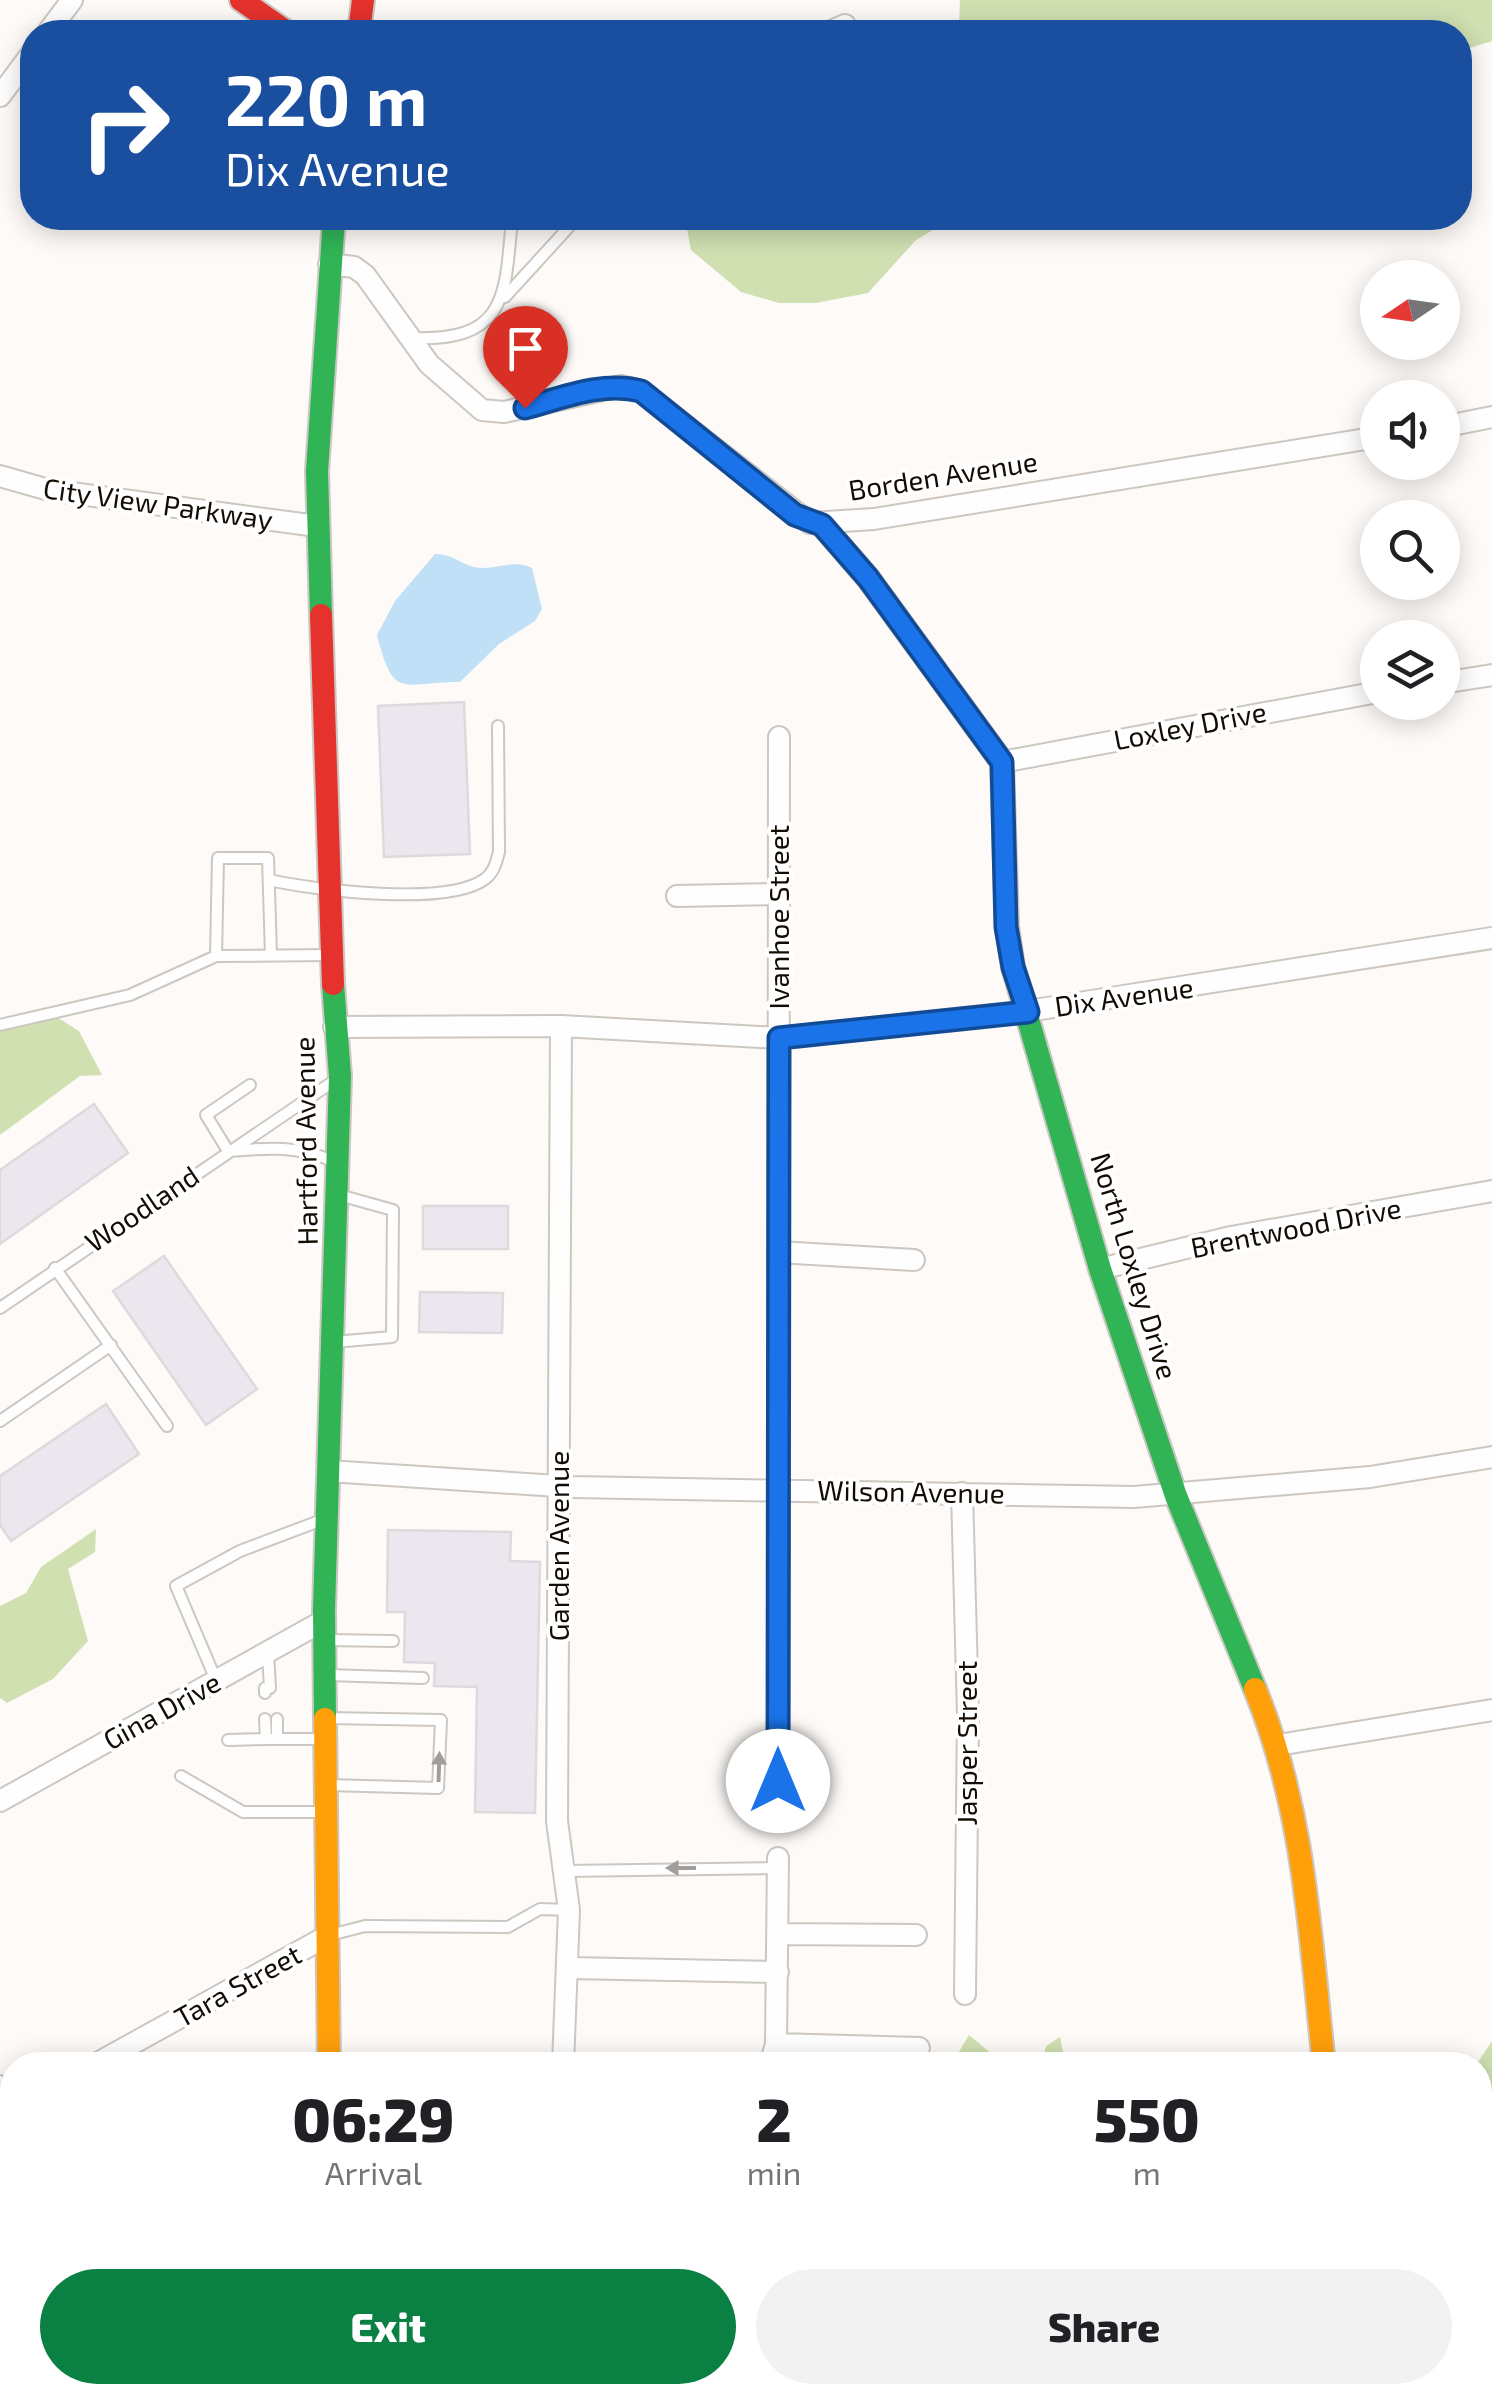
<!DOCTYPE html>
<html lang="en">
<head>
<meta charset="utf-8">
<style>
	:root { --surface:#fff; --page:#f2f2f2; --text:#202124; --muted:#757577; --accent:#0b8043 }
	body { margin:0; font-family:"Exo 2",sans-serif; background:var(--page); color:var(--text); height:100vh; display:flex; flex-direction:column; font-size:38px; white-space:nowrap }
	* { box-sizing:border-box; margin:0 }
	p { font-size:32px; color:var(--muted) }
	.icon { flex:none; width:55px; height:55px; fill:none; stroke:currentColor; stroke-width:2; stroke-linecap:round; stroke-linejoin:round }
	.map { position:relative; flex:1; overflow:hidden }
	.details { position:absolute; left:0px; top:2052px; width:1492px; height:352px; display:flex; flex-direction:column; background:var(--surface); border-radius:40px 40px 0 0; box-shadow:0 5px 25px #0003 }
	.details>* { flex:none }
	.top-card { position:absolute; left:20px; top:20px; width:1452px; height:210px; border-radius:40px; box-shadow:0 5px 25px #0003; background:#1a4fa0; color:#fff; overflow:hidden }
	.needle { width:65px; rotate:257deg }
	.controls { position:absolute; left:1360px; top:260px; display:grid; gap:20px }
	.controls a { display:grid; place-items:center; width:100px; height:100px; border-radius:50%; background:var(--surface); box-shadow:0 5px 25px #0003; font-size:50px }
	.pin { position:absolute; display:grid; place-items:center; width:85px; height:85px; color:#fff; margin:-102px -42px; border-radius:50% 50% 50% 0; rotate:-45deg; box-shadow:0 0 10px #0007 }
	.pin .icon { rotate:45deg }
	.me { position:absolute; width:110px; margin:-55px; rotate:0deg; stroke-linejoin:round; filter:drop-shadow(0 0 8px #0008) }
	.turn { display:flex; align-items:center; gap:35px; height:210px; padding:0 40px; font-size:45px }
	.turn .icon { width:130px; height:130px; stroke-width:2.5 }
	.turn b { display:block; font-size:70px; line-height:85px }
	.eta { display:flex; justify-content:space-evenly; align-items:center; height:170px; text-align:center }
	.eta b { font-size:60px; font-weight:800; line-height:70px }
	.cta { display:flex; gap:20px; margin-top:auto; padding:20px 40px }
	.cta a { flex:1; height:115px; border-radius:60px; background:var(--accent); color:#fff; font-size:40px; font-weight:800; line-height:115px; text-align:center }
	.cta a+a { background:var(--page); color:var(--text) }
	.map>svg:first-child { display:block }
</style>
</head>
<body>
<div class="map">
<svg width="1492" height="2404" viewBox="0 0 1492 2404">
	<rect width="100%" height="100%" fill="#fdfaf7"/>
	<!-- green -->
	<path fill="#dae5c3" d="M1230,2392L1282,2393L1293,2404H1207Z"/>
	<!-- forest -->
	<path fill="#d0e0b1" d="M960,0H1492V41L1460,51V32H949L959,25Z
		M685,218H953L916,240L868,293L816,303H779L741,292L691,250Z
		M44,1009L79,1031L102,1075L80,1076L0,1135V1020Z
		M96,1529L95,1552L68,1569L88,1641L53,1679L7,1703L0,1698V1606L26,1593L41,1567Z
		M969,2035L993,2055L1017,2057L1025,2065H951Z
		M1060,2037L1066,2065H1041L1046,2046Z
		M1492,2041V2404H1293L1282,2393L1480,2392V2065H1476Z
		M961,2393H1230L1207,2404H966Z"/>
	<!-- water -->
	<path fill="#bfe0f6" d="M435,554C452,554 459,563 474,567C495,572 511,558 532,568L542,609L535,621L499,644L460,682C400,682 394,701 377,635L395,601Z"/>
	<!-- building -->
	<path fill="#ece6ee" stroke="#ddd9dd" stroke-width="2.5" d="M464,702L470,854L384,857L378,706Z
		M94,1104L128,1153L0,1244V1170Z
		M423,1206H508V1249H423Z
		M164,1256L257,1389L206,1425L113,1291Z
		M420,1292L503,1293L502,1333L419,1332Z
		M106,1404L139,1454L11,1541L0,1525V1476Z
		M388,1530L511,1532L510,1561L540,1562L535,1813L475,1812L477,1687L434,1686L435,1663L404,1662L405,1612H387Z"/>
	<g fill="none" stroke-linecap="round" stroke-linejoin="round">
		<!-- lane casing -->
		<g stroke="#cdc7c1" stroke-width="14">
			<path id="lane" d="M505,297L577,218
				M411,338C508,342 505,295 512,218
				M269,880C315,890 447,907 485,879C494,872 496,863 499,852L498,726
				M216,956L218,858H268L271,955
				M0,1025L130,995L216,956L331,955
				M228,1151L206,1115L250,1085
				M229,1151C267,1148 299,1145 334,1162
				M55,1268L167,1426
				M0,1308L334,1081
				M334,1342L392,1337L393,1210L339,1195
				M0,1421L111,1345
				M326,1640L393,1641
				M327,1675L423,1678
				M216,1680L176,1586L240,1551L322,1520
				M265,1693V1688H270L268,1653
				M326,1718L441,1720L438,1788L328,1785
				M265,1719L266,1739H324
				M277,1719V1739
				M228,1740L266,1739
				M181,1776L243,1812H326
				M565,1871L778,1868
				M330,1935L365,1926L508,1927L540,1909L569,1910
				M0,2081L12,2103
				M842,2392L846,2404
				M564,2404L572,2392"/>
		</g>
		<!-- street casing -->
		<g stroke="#cdc7c1" stroke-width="24">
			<path id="street" d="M48,32L72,0
				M829,32L845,25
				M0,96L32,53
				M329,264L354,267L365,275L429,364L482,410L504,412L621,386L641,391L810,523L874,519L1378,437
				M1442,427L1492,417
				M0,476L49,490L317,526
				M1442,683L1492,675
				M1002,762L1378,692
				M677,896L779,894
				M561,1026L557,1821L569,1910L563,2065
				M334,1027L561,1026L779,1038L1028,1011L1492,938
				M778,1252L914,1260
				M1100,1269L1231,1237L1492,1191
				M328,1471L573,1487L1134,1497L1370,1477L1492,1457
				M962,1493L968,1714L965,1994
				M1278,1745L1492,1710
				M0,1801L325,1620
				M778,1817L779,737
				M779,1934L916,1935
				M568,1968L778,1972
				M776,2044L778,1858
				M94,2065L329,1935
				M770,2065L776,2044L919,2048
				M0,2112L12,2107
				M288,2404L316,2392"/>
		</g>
		<!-- fast casing -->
		<g stroke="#cdc7c1" stroke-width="26">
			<path id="fast" d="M822,525L868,578L1002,762L1007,927L1013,967L1100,1269L1176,1496L1255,1689
				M321,615L317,471L334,218
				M325,1719L324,1610L340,1076L333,984
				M345,2392L347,2404"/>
		</g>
		<!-- slow casing -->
		<g stroke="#cdc7c1" stroke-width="26">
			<path id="slow" d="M1255,1689C1305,1811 1310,1935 1324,2065
				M325,1719L329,2065"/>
		</g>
		<!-- jam casing -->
		<g stroke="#cdc7c1" stroke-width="26">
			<path id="jam" d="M241,0L287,32
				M359,32L363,0
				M321,615L333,984"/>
		</g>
		<!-- lane -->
		<use href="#lane" stroke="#fffefe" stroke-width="10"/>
		<!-- street -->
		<use href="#street" stroke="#fffefe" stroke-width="20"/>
		<!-- fast -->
		<use href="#fast" stroke="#30b455" stroke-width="22"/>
		<!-- slow -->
		<use href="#slow" stroke="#ff9f0a" stroke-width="22"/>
		<!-- jam -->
		<use href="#jam" stroke="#e5322d" stroke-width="22"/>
	</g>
	<!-- one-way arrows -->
	<defs><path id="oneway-solid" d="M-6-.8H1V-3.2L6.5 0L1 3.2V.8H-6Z" transform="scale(2.5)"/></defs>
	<g fill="#a19d9a">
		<use href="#oneway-solid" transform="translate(439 1767) rotate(-88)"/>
		<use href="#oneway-solid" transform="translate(681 1868) rotate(-180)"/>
	</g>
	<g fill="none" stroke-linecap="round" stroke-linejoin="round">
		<!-- route casing -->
		<g stroke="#114b97" stroke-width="25">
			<path id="route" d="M525,408C562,398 602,381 641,391L795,515L822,525L868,578L1002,762L1006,927L1013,967L1028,1012L779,1038L778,1781"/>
		</g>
		<!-- route -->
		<use href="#route" stroke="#1a73e8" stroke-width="18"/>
	</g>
	<g text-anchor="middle" stroke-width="8" stroke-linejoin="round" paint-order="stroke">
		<!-- street labels -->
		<g font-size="28" fill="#130c04" stroke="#fff">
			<text transform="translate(943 476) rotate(-9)" y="10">Borden Avenue</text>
			<text transform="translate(158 504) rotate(8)" y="10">City View Parkway</text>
			<text transform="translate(1190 726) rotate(-11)" y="10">Loxley Drive</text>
			<text transform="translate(779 917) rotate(-90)" y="10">Ivanhoe Street</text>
			<text transform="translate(1124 997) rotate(-8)" y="10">Dix Avenue</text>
			<text transform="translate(306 1141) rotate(-91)" y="10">Hartford Avenue</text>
			<text transform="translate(142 1209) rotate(-34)" y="10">Woodland</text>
			<text transform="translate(1296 1228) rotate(-11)" y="10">Brentwood Drive</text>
			<text transform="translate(1134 1266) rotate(73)" y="10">North Loxley Drive</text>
			<text transform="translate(911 1492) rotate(1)" y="10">Wilson Avenue</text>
			<text transform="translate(559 1546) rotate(-90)" y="10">Garden Avenue</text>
			<text transform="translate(162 1711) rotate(-29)" y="10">Gina Drive</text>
			<text transform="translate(967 1743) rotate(-90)" y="10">Jasper Street</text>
			<text transform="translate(238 1986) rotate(-29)" y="10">Tara Street</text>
		</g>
	</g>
</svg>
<div class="controls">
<a><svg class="needle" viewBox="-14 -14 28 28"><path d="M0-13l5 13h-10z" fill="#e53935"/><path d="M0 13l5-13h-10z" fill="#757577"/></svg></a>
<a><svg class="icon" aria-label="sound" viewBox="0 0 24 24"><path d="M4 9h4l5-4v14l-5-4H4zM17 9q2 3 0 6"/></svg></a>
<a><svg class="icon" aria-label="search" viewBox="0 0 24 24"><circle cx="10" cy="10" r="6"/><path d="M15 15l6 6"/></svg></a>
<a><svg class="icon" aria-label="layers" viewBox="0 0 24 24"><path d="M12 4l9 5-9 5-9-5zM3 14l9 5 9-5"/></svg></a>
</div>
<div class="pin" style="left:525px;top:408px;background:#d93025"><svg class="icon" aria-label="arrive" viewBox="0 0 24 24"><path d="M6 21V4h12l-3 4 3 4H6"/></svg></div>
<svg class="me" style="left:778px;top:1781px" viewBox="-20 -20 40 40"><circle r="19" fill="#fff"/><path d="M0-13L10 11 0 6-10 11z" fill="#1a73e8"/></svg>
<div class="top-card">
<div class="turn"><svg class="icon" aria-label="right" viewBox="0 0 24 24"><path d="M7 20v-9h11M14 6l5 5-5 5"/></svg><div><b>220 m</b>Dix Avenue</div></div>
</div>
<section class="details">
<div class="eta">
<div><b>06:29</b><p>Arrival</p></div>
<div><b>2</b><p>min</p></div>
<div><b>550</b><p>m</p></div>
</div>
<div class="cta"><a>Exit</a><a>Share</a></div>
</section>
</div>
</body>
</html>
